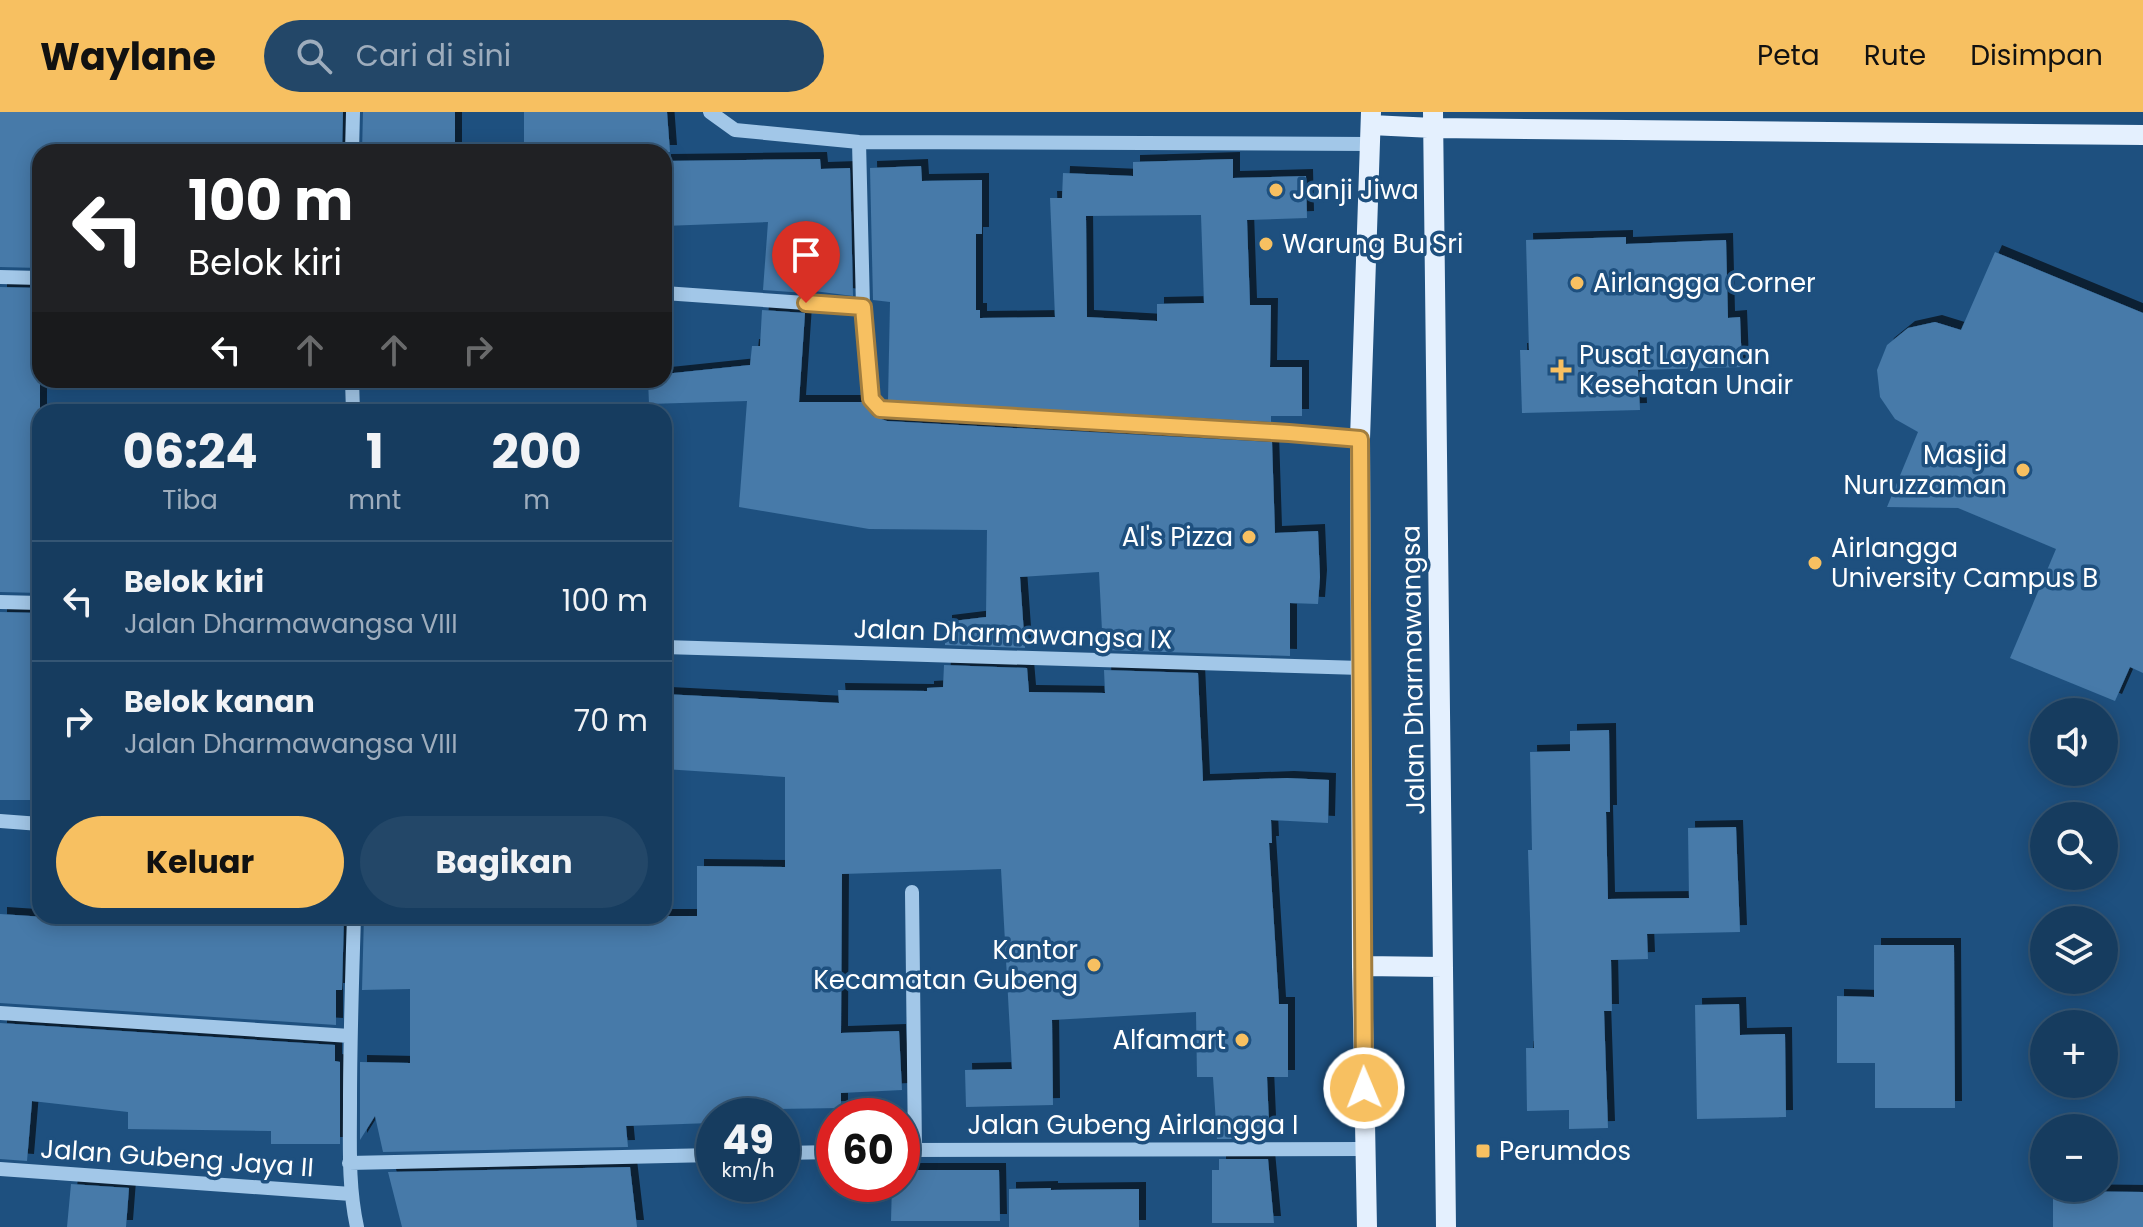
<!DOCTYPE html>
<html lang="id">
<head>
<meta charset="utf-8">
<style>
	:root { --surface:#163c5f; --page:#234768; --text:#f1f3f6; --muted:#9eadbd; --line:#355674; --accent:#f7c061 }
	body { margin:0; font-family:Poppins,sans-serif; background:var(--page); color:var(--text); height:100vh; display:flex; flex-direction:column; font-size:30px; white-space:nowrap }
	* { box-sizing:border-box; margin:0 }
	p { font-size:26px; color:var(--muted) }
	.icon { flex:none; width:44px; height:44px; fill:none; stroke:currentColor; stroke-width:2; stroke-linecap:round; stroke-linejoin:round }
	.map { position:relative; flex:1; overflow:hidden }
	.panel { position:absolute; left:32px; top:292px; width:640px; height:520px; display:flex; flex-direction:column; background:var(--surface); border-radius:24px; box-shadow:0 4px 20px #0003,0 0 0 2px var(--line) }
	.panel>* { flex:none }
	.hud { position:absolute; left:32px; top:32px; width:640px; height:244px; border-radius:24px; box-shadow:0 4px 20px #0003,0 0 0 2px var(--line); background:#202124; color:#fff; overflow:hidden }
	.controls { position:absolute; left:2030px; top:586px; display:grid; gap:16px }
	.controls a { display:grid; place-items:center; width:88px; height:88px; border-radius:50%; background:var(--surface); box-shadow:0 4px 20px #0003,0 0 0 2px var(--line); font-size:40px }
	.speed { position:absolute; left:696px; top:986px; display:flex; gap:16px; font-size:40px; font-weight:700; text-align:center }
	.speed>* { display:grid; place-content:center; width:104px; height:104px; border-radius:50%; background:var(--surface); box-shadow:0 4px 20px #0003,0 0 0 2px var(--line); line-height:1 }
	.speed small { font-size:20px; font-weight:400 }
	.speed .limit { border:12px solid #d22; background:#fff; color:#111 }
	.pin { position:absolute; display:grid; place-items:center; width:68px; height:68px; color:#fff; margin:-82px -34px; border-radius:50% 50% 50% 0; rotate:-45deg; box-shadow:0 0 8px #0007 }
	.pin .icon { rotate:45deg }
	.me { position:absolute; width:88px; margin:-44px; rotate:359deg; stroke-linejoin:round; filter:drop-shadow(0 0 6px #0008) }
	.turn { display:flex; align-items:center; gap:28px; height:168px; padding:0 24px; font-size:36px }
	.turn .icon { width:104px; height:104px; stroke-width:2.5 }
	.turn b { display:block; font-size:56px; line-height:68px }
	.lanes { display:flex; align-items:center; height:76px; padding:0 24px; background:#0003; justify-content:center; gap:40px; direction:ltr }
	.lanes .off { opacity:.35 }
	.eta { display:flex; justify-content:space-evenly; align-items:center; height:136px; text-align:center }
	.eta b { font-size:48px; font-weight:700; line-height:56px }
	.button { display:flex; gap:16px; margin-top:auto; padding:16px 24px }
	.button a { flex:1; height:92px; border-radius:48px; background:var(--accent); color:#111; font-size:32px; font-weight:700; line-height:92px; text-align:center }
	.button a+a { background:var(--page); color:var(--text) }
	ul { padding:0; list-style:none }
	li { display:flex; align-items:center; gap:24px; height:120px; padding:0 24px; border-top:2px solid var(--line) }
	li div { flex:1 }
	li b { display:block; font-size:30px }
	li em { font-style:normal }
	header { display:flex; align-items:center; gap:48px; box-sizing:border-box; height:112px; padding:0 40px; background:var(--accent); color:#111 }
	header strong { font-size:38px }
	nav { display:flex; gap:44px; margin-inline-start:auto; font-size:28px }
	.search { width:560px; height:72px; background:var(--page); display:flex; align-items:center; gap:20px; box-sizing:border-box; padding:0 28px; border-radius:44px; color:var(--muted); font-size:30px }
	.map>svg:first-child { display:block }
</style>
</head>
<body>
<header>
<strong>Waylane</strong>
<div class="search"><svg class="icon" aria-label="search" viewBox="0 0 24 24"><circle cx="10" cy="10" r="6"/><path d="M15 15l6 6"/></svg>Cari di sini</div>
<nav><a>Peta</a><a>Rute</a><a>Disimpan</a></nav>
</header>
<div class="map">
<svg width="2143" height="1115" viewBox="0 0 2143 1115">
	<defs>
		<filter id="shadow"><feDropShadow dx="7" dy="-7" stdDeviation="0" flood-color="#0009"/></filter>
	</defs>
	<rect width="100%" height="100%" fill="#1e507f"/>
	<!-- building -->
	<path fill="#467aa9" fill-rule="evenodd" filter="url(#shadow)" d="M0,0H343L342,40H40V156L0,155Z
		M363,0H455V40H362Z
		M524,0H667L670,40H524Z
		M820,47L821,57L850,56L853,184L806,178V181L763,178L768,110L664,114V49Z
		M1233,47V66L1306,64L1307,106L1247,108L1250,193H1271L1270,255H1302V304H1271V310L888,289L890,190L873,188L870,56L921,54L922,69L982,68V122H976V198H980V206L1055,205L1050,86H1062L1063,61L1133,64V50ZM1201,103L1204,191L1157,192V209L1087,205L1086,104Z
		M1626,125V132L1726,128L1728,206L1740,205L1742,255L1638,258L1640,298L1522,301L1520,238H1529L1526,128Z
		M1995,140L2143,201V561L2130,555L2115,589L2010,546L2056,437L1958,396L1887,395L1918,320L1895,307L1880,285L1877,258L1887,233L1908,216L1935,210L1961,218Z
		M0,175L40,176V481L0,480Z
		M762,198L805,201L799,290H862L873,304L887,309L1272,330L1275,421L1318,419L1320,465L1318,492L1290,491V544L1103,538L1099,460L1020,465L1025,536L945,533V510L986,505L987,418L869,417L739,395L747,289L649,292L648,268H664V262L750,253L752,234H760Z
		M0,500L40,501V688H0Z
		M944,553L1027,556L1029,580L1105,581L1104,558L1198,561L1203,669L1287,666L1329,668L1328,711L1271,708L1272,731H1269L1279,892H1288V965H1267L1269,1011L1264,1012L1266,1027H1217L1213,965H1197L1196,900L1052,908L1053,993L966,995L965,958L1012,957L1001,757L842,762L841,921L899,919L902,978L841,981V996L775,997V1000L710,1001L711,1011L626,1014L628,1035L383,1040L375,1004L360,1028V950L410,951V877L362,878L364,804H697V754L785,755V665L664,657V582L839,591L838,578L927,579V576L943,575Z
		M1609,618L1610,700H1606L1608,787L1689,786L1688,716L1736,715L1740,820L1647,822L1648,847L1611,848L1612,899H1604L1608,1016L1569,1017V998L1527,999L1526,936H1534L1528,738H1532L1530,640L1570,639V619Z
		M0,802L106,809V804H344L342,878H336V913L0,891Z
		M1874,833H1954L1955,996H1875V951H1837V884L1874,885Z
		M1739,892L1740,923L1785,922L1786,1005L1697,1007L1695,893Z
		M0,911L335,933V949L340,950V1032H271V1019L128,1017V1000L32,989L27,1049L0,1047Z
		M1219,1047H1268L1274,1111H1212V1058H1219Z
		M630,1055L637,1115H402L388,1060Z
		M902,1058H999L1000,1109H891L892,1072H902Z
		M71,1072L129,1076L126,1115H67Z
		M1051,1076V1078L1139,1077V1115H1009V1077Z
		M2053,1079L2143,1080V1115H2053Z"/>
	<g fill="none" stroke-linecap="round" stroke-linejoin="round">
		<!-- minor -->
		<path stroke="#a2c7e8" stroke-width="14" d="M710,0L735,18L859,30L1369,32
			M859,30L863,195
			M352,40L353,0
			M0,165L40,166
			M664,181L863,195L871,287L880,297L888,299L1289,321L1360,327
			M352,268L353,300
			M0,490L40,491
			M664,535L1361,556
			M0,709L40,712
			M912,780L915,1038
			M354,804C352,866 350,929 350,991C350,1033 348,1074 357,1115
			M0,901L350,924
			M902,1038L1365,1037
			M782,1041L834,1040
			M349,1051L714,1043
			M0,1057L351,1082"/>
		<!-- major -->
		<path stroke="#e4f0fe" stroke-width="20" d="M1433,0L1446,1115
			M1371,13L1433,16L2143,23
			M1362,854L1443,855
			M1367,1115L1362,854L1360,327L1371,0"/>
	</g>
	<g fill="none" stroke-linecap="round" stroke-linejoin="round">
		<!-- route casing -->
		<g stroke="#a17d3f" stroke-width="20">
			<path id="route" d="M806,191L863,195L871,287L880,297L1289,321L1360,327L1364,976"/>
		</g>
		<!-- route -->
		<use href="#route" stroke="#f7c061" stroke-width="14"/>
	</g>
	<!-- markers -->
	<g fill="#f7c061" stroke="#1e507f" stroke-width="3">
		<circle cx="1276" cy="78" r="8"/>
		<circle cx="1266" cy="132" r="8"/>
		<circle cx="1577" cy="171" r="8"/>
		<path d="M1557 246h8v8h8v8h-8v8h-8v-8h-8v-8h8z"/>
		<circle cx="2023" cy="358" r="8"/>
		<circle cx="1249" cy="425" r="8"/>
		<circle cx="1815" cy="451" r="8"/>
		<circle cx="1094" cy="853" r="8"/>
		<circle cx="1242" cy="928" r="8"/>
		<rect x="1475" y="1031" width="16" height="16" rx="4"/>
	</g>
	<g text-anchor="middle" stroke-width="7" stroke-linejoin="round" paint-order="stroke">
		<!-- poi labels -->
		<g font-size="26" fill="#fff" stroke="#1e507f" text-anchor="start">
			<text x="1292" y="87">Janji Jiwa</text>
			<text x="1282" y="141">Warung Bu Sri</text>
			<text x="1593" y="180">Airlangga Corner</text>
			<text x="1579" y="252">Pusat Layanan<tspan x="1579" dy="30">Kesehatan Unair</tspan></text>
			<text x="2007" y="352" text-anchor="end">Masjid<tspan x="2007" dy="30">Nuruzzaman</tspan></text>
			<text x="1233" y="434" text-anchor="end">Al's Pizza</text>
			<text x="1831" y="445">Airlangga<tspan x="1831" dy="30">University Campus B</tspan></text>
			<text x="1078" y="847" text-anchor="end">Kantor<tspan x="1078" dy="30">Kecamatan Gubeng</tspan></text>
			<text x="1226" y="937" text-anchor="end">Alfamart</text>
			<text x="1499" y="1048">Perumdos</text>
		</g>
		<!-- street labels -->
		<g font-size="26" fill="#fff" stroke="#1e507f">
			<text transform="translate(1013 522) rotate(2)" y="9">Jalan Dharmawangsa IX</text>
			<text transform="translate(1413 558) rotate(-91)" y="9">Jalan Dharmawangsa</text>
			<text x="1133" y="1022">Jalan Gubeng Airlangga I</text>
			<text transform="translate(177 1046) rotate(4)" y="9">Jalan Gubeng Jaya II</text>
		</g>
	</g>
</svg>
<div class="controls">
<a><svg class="icon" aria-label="sound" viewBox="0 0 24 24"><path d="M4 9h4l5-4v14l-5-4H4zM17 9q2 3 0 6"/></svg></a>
<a><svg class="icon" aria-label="search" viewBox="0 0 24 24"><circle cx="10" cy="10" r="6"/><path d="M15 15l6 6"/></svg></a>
<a><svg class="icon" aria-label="layers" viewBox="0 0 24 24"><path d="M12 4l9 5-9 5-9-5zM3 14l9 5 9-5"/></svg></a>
<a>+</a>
<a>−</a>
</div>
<div class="speed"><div>49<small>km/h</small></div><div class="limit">60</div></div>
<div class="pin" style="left:806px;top:191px;background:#d93025"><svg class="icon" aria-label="arrive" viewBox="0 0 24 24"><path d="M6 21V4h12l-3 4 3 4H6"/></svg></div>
<svg class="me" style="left:1364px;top:976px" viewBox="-20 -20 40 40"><circle r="17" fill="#f7c061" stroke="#fff" stroke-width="3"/><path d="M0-11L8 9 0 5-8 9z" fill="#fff"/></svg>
<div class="hud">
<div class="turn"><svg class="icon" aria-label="left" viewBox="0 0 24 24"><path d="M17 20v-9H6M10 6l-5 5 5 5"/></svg><div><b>100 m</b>Belok kiri</div></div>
<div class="lanes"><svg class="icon" aria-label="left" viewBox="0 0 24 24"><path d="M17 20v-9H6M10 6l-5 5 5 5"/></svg><svg class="icon off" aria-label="ahead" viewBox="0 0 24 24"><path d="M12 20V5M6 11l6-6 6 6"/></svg><svg class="icon off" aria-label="ahead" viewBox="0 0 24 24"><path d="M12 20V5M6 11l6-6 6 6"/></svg><svg class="icon off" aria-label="right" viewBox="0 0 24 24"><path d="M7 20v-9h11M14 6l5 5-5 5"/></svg></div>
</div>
<section class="panel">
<div class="eta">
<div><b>06:24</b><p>Tiba</p></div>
<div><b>1</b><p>mnt</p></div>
<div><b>200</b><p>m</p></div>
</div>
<ul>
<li><svg class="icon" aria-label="left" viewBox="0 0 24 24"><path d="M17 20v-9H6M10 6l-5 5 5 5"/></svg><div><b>Belok kiri</b><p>Jalan Dharmawangsa VIII</p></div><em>100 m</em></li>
<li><svg class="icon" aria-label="right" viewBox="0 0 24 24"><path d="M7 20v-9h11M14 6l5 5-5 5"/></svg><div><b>Belok kanan</b><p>Jalan Dharmawangsa VIII</p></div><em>70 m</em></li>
</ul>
<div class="button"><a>Keluar</a><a>Bagikan</a></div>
</section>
</div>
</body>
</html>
